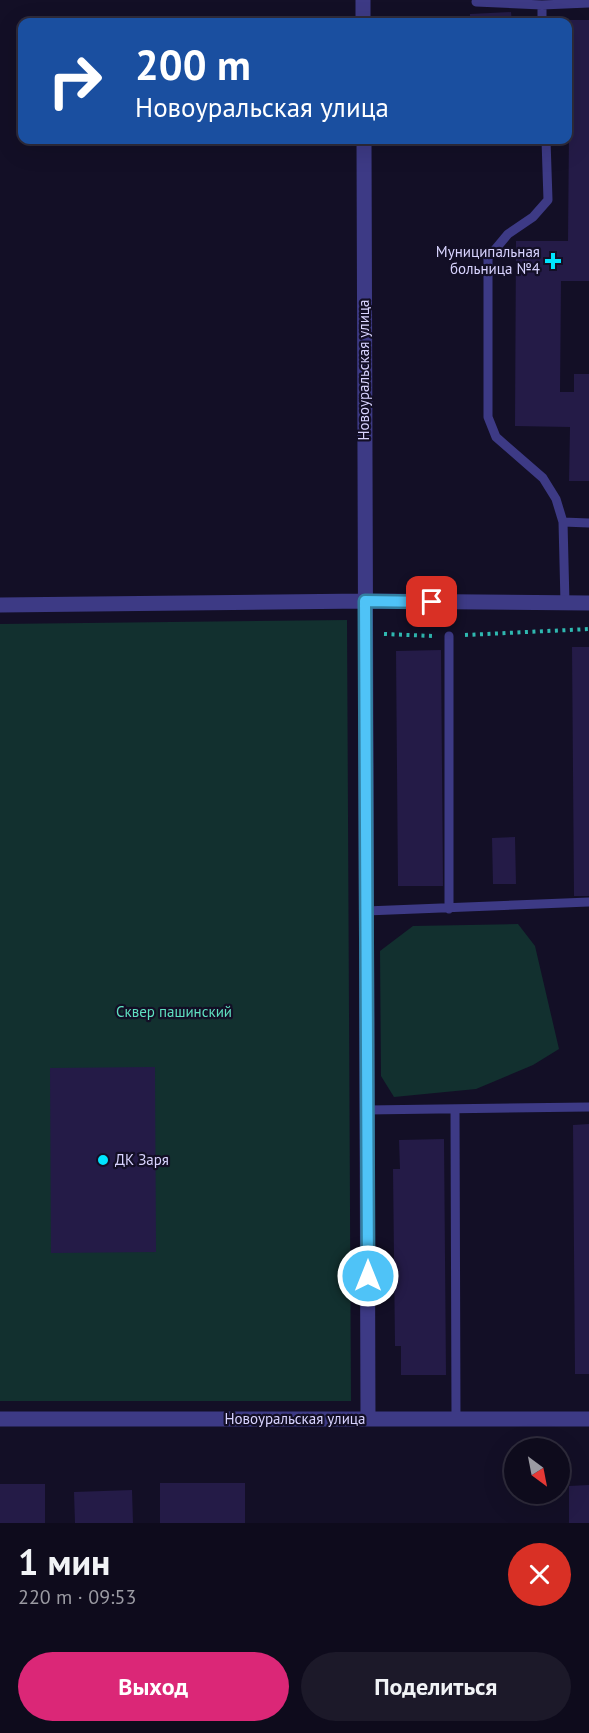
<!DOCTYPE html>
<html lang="ru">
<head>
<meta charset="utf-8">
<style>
	:root { --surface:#0e0b1c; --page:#1c1929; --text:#f1f3f6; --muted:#9b9ba3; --line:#2e2b3b; --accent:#db2777 }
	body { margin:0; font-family:"PT Sans",sans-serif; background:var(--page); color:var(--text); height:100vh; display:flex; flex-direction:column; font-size:22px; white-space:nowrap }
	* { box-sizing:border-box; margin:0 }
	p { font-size:20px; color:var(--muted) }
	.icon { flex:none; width:33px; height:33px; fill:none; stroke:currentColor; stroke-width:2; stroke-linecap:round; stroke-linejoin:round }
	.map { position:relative; height:1523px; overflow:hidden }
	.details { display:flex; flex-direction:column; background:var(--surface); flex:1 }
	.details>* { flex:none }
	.top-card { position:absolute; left:18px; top:18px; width:554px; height:126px; border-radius:12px; box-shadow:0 6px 24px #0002,0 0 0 2px var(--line); background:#1a4fa0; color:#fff; overflow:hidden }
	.needle { width:39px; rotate:148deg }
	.fabs { position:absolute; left:504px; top:1438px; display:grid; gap:12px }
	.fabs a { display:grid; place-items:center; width:66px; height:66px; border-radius:50%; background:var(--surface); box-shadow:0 6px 24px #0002,0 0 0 2px var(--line); font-size:30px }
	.pin { position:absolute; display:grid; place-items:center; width:51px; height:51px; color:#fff; margin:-26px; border-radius:12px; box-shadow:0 3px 9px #0006 }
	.me { position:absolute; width:66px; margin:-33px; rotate:0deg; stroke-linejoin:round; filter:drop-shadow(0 0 4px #0008) }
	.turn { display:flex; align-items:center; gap:21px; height:126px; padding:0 18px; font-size:27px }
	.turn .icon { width:78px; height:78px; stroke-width:2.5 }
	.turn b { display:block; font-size:42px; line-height:51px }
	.round { display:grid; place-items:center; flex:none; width:63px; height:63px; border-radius:32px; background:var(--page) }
	.head { display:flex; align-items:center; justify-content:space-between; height:102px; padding:0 18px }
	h1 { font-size:36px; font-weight:800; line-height:45px }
	.action { display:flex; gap:12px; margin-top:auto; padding:12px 18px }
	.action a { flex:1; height:69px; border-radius:36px; background:var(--accent); color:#fff; font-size:24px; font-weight:800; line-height:69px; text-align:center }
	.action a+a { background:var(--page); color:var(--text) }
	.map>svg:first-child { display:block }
</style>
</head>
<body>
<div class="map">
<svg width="589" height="1523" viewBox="0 0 589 1523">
	<rect width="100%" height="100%" fill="#130f26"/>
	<!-- green -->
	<path fill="#12302f" d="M347,620L351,1401H0V624Z
		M518,924L535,946L559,1049L533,1065L476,1089L394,1097L381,1076L380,951L413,926Z"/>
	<!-- building -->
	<path fill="#241b47" d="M511,12L512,22H470V14Z
		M570,20H589V281H561L560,392H574V374H589V481H569L570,427L515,426L516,241H568Z
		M572,647H589V896H574Z
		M441,650L443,886H398L396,651Z
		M515,837L516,884H493L492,838Z
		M155,1067L156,1252L51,1253L50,1068Z
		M589,1124V1374H575L573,1125Z
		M444,1139L446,1375H401V1346H395L393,1169H400L399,1140Z
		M160,1483H245V1523H160Z
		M0,1484H45V1523H0Z
		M589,1485V1523H569V1486Z
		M132,1490L133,1523H75L74,1492Z"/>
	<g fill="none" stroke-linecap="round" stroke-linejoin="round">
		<!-- path -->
		<path stroke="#2fb8b0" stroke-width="4" stroke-dasharray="3 4.5" stroke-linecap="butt" d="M384,634L433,636
			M465,635L589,629"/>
		<!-- service -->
		<path stroke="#3d3a85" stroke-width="9" d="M476,2L542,5L589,3
			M542,5V22
			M546,140L548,200L533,217L508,234L488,258V417L496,437L543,478L556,499L563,522L565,603
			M563,522L589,523
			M449,636V909
			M366,911L589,902
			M455,1109L456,1419
			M367,1110L589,1107"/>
		<!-- minor -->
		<path stroke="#3d3a85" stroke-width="15" d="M363,0V22
			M364,140L368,1419
			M0,605L365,601L589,603
			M0,1419H589"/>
	</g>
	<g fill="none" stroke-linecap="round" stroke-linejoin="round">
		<!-- route casing -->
		<g stroke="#337fa1" stroke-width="15">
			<path id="route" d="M368,1276L365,601L432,602"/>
		</g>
		<!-- route -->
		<use href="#route" stroke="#4fc3f7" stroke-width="10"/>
	</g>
	<!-- markers -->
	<g fill="#00e5ff" stroke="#130f26" stroke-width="2">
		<path d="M550 252h6v6h6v6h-6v6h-6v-6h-6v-6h6z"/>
		<circle cx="103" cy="1160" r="6"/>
	</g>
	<g text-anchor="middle" stroke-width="4.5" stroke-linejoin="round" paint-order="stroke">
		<!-- poi labels -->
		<g font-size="15" fill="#d9d4ff" stroke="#130f26" text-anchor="end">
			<text x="540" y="257">Муниципальная<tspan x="540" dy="17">больница №4</tspan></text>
			<text x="115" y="1165" text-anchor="start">ДК Заря</text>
		</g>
		<!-- street labels -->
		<g font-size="15" fill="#d9d4ff" stroke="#130f26">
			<text transform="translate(364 370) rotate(-90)" y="5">Новоуральская улица</text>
			<text x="295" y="1424">Новоуральская улица</text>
		</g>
		<!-- park labels -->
		<g font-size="15" fill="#5fe0c0" stroke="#130f26">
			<text x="174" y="1017">Сквер пашинский</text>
		</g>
	</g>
</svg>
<div class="fabs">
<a><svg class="needle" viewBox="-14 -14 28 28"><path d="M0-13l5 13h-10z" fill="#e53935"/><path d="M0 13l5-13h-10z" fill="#9b9ba3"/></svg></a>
</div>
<div class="pin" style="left:432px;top:602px;background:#d93025"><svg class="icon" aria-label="arrive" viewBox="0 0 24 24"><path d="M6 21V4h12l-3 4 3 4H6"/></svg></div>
<svg class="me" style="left:368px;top:1276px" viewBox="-20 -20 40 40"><circle r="17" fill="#4fc3f7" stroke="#fff" stroke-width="3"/><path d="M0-11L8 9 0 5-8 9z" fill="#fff"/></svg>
<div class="top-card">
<div class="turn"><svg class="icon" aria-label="right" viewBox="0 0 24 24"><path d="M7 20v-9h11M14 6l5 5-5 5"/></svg><div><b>200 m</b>Новоуральская улица</div></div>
</div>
</div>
<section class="details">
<div class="head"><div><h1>1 мин</h1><p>220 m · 09:53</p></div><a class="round" style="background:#d93025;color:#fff"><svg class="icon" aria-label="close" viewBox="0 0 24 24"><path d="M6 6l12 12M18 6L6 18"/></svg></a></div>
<div class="action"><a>Выход</a><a>Поделиться</a></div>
</section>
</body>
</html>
